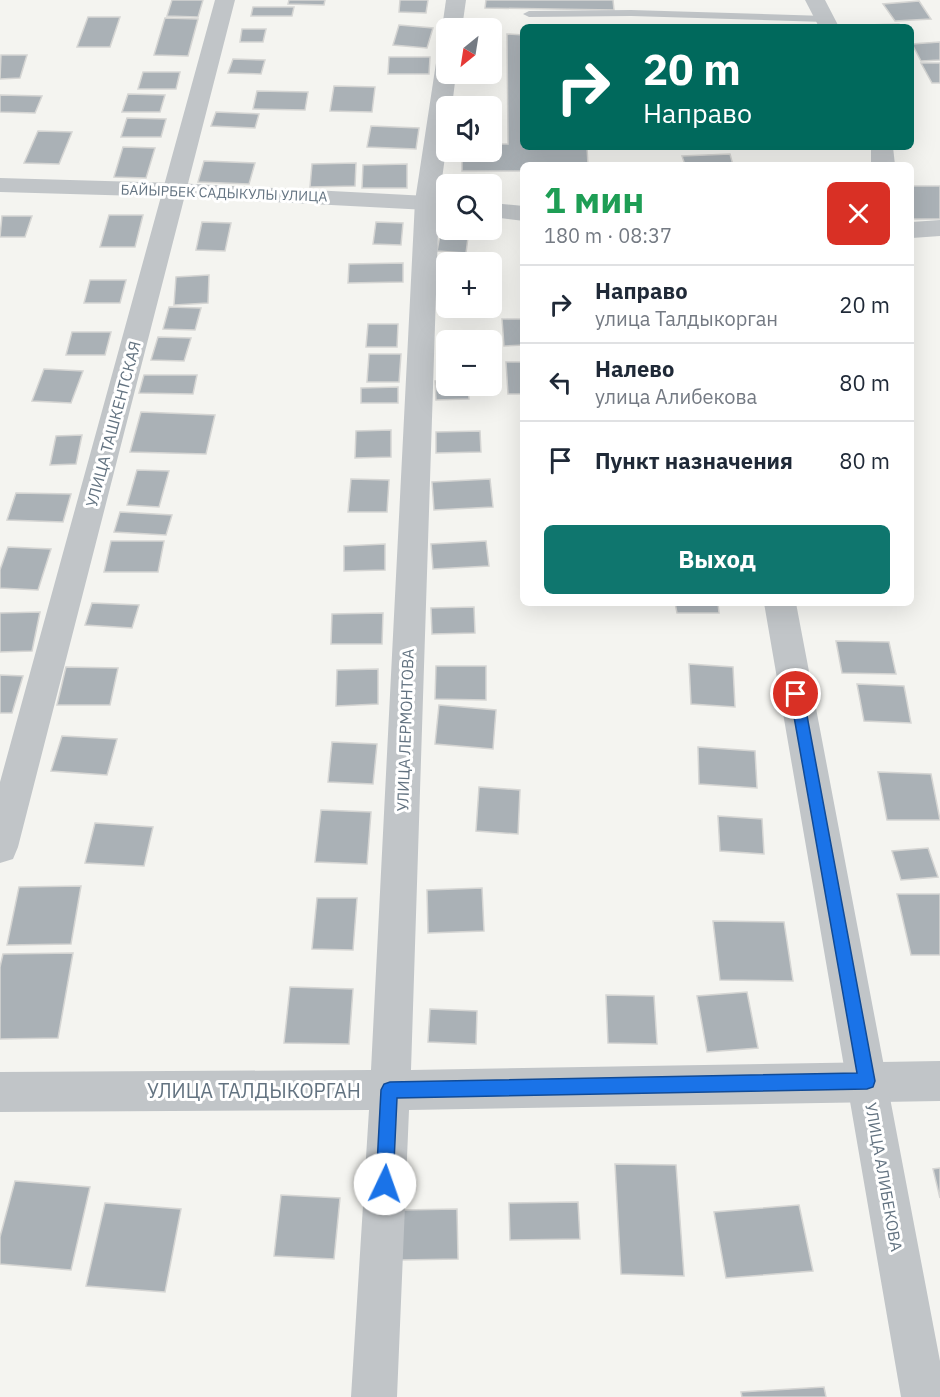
<!DOCTYPE html>
<html lang="ru">
<head>
<meta charset="utf-8">
<style>
	:root { --surface:#fff; --page:#f6f6f7; --text:#1f2937; --muted:#747a83; --line:#e0e1e3; --accent:#0f766e }
	body { margin:0; font-family:"IBM Plex Sans",sans-serif; background:var(--page); color:var(--text); height:100vh; display:flex; flex-direction:column; font-size:22px; white-space:nowrap }
	* { box-sizing:border-box; margin:0 }
	p { font-size:20px; color:var(--muted) }
	.icon { flex:none; width:33px; height:33px; fill:none; stroke:currentColor; stroke-width:2; stroke-linecap:round; stroke-linejoin:round }
	.map { position:relative; flex:1; overflow:hidden }
	.details { position:absolute; left:520px; top:162px; width:394px; height:444px; display:flex; flex-direction:column; background:var(--surface); border-radius:9px; box-shadow:0 6px 24px #0002 }
	.details>* { flex:none }
	.guide { position:absolute; left:520px; top:24px; width:394px; height:126px; border-radius:9px; box-shadow:0 6px 24px #0002; background:#00695c; color:#fff; overflow:hidden }
	.needle { width:39px; rotate:210deg }
	.tools { position:absolute; left:436px; top:18px; display:grid; gap:12px }
	.tools a { display:grid; place-items:center; width:66px; height:66px; border-radius:9px; background:var(--surface); box-shadow:0 6px 24px #0002; font-size:30px }
	.pin { position:absolute; display:grid; place-items:center; width:51px; height:51px; color:#fff; margin:-26px; border:3px solid #fff; border-radius:50%; box-shadow:0 2px 6px #0007 }
	.me { position:absolute; width:66px; margin:-33px; rotate:3deg; stroke-linejoin:round; filter:drop-shadow(0 0 4px #0008) }
	.turn { display:flex; align-items:center; gap:21px; height:126px; padding:0 24px; font-size:27px }
	.turn .icon { width:78px; height:78px; stroke-width:2.5 }
	.turn b { display:block; font-size:42px; line-height:51px }
	.round { display:grid; place-items:center; flex:none; width:63px; height:63px; border-radius:9px; background:var(--page) }
	.overview { display:flex; align-items:center; justify-content:space-between; height:102px; padding:0 24px }
	h1 { font-size:36px; font-weight:800; line-height:45px; color:#1e9e55 }
	.primary-button { display:flex; gap:12px; margin-top:auto; padding:12px 24px }
	.primary-button a { flex:1; height:69px; border-radius:9px; background:var(--accent); color:#fff; font-size:24px; font-weight:800; line-height:69px; text-align:center }
	ul { padding:0; list-style:none }
	li { display:flex; align-items:center; gap:18px; height:78px; padding:0 24px; border-top:2px solid var(--line) }
	li div { flex:1 }
	li b { display:block; font-size:22px }
	li em { font-style:normal }
	.map>svg:first-child { display:block }
</style>
</head>
<body>
<div class="map">
<svg width="940" height="1397" viewBox="0 0 940 1397">
	<rect width="100%" height="100%" fill="#f4f4f0"/>
	<!-- building -->
	<path fill="#aab1b6" stroke="#d5d5d3" stroke-width="1.5" d="M172,0H203L198,17L167,16Z
		M289,0H325L324,5L288,4Z
		M400,0H428L426,13L399,12Z
		M486,0H613L614,10L485,8Z
		M919,1L931,19L895,21L883,4Z
		M253,7H294L292,16H251Z
		M88,17H120L110,47H77Z
		M165,18L198,19L188,56L154,55Z
		M899,24L901,27L866,25Z
		M399,25L433,28L427,48L393,45Z
		M242,29H266L263,42H240Z
		M507,34L524,35V147H587L588,165H524V171H462V152H492V144H508Z
		M940,42V60L921,61L912,44Z
		M1,55H27L20,78L0,79Z
		M389,57H430L429,74H388Z
		M233,59L265,60L261,74L228,73Z
		M921,63H940V83H932Z
		M143,72H180L176,89H138Z
		M334,86L375,87L372,112L330,111Z
		M257,91L308,92L305,110L253,109Z
		M128,94L165,95L160,112H122Z
		M0,95L42,96L35,113L0,112Z
		M216,112L259,114L255,128L211,126Z
		M127,118L166,119L161,137H121Z
		M371,126L419,128L416,149L367,147Z
		M38,131L72,132L59,164L24,163Z
		M123,147L155,148L146,178L114,177Z
		M730,154L733,165H685L682,156Z
		M204,161L255,163L249,184L198,182Z
		M356,163L355,186L310,187L312,164Z
		M407,164V188H362L363,165Z
		M912,186H940V219H912Z
		M109,215H143L135,247H100Z
		M2,216H32L25,237H0Z
		M202,222L231,223L225,251L196,250Z
		M376,222L403,223L401,245L373,244Z
		M442,224L447,225V230H469L466,253L437,251Z
		M403,263V282L348,283L349,264Z
		M439,265H447V294H438Z
		M209,275L208,303L174,305L176,277Z
		M90,280H126L120,303H84Z
		M169,307L201,308L195,330L163,329Z
		M502,319H524V345L504,346Z
		M368,324H398L397,347H366Z
		M72,332H111L105,355H66Z
		M158,337L191,338L184,361L151,360Z
		M369,354H401L399,382H367Z
		M506,362H524V394H508Z
		M44,369L83,371L71,403L32,401Z
		M144,375H197L193,394L139,393Z
		M447,380V386H468L469,399L436,400L435,381Z
		M398,387V403H361V388Z
		M141,412L215,415L206,454L130,452Z
		M391,430V457L355,458L356,431Z
		M480,431L481,452L436,453V432Z
		M82,435L76,464L50,465L56,436Z
		M137,470L169,471L159,507L127,505Z
		M351,479L389,480L387,512H348Z
		M490,479L493,507L434,510L432,482Z
		M16,493L71,494L63,522L7,520Z
		M120,512L172,515L166,535L114,532Z
		M111,541H164L158,572H104Z
		M486,541L489,566L433,569L431,544Z
		M385,544V570L344,571V546Z
		M8,547L51,549L38,590L0,588V570Z
		M92,603L139,605L132,628L85,625Z
		M675,603H718L719,613H677Z
		M474,607L475,633L432,634L431,608Z
		M40,612L32,651L0,652V613Z
		M383,613L382,644H331L332,614Z
		M836,641L889,642L896,674L842,673Z
		M689,664L733,667L735,707L691,704Z
		M436,666H486V700L435,699Z
		M66,667L118,668L110,705H57Z
		M378,669V704L336,706L337,670Z
		M0,675L23,676L12,713H0Z
		M857,684L904,686L911,723L864,721Z
		M439,705L496,710L493,749L435,744Z
		M62,736L117,739L107,775L51,771Z
		M332,742L377,744L373,784L328,782Z
		M698,747L755,751L757,788L699,784Z
		M878,772L931,774L940,820H887Z
		M479,787L520,790L518,834L476,831Z
		M321,810L371,812L367,864L315,862Z
		M718,816L762,819L764,854L720,851Z
		M95,823L153,827L144,866L85,863Z
		M928,848L938,877L901,880L892,851Z
		M81,886L71,944L7,945L19,887Z
		M482,888L484,931L428,933L427,890Z
		M897,894H940V955H911Z
		M317,898H357L353,950L312,949Z
		M713,921L784,922L793,981L720,980Z
		M73,953L58,1038L0,1039V967L3,954Z
		M290,987L353,989L349,1044L284,1043Z
		M747,992L758,1048L707,1052L697,996Z
		M606,995L654,996L657,1044L608,1043Z
		M430,1009L477,1011L476,1044L428,1042Z
		M615,1164L676,1165L684,1276L621,1274Z
		M940,1168V1198L933,1169Z
		M15,1181L90,1187L71,1270L0,1264V1237Z
		M281,1195L340,1198L334,1259L274,1256Z
		M578,1202L580,1239L510,1240L509,1203Z
		M105,1203L181,1209L165,1292L86,1286Z
		M799,1205L813,1271L726,1278L714,1212Z
		M457,1209L458,1259L400,1260L401,1210Z
		M824,1387L826,1397H742L741,1392Z"/>
	<g fill="none" stroke-linecap="round" stroke-linejoin="round">
		<!-- service -->
		<path fill="#c1c5c8" fill-rule="evenodd" d="M631,10L825,16L831,19L825,22L631,16L529,17L523,14L529,11Z"/>
		<!-- minor -->
		<path fill="#c1c5c8" fill-rule="evenodd" d="M215,0H235L18,847L13,859L0,863V782Z
			M446,0H466L462,28H447V33L442,28Z
			M805,0H825L839,27H819Z
			M447,57V74H456L452,106H447V142L439,201L411,1070L940,1061V1101L409,1110L397,1397H351L369,1110L0,1112V1072L371,1070L415,201L436,63L439,58Z
			M871,147H893L895,165H871Z
			M940,220V236L912,238V222Z"/>
		<!-- tertiary -->
		<path fill="#c1c5c8" fill-rule="evenodd" d="M0,178L175,183L447,197V211L175,197L0,192Z
			M492,203L524,206V221L492,217Z
			M764,603H796L940,1361V1397H901Z"/>
	</g>
	<!-- route -->
	<path fill="#1a73e8" stroke="#114b97" stroke-width="1.5" d="M796,688L801,690L803,694L875,1081L873,1087L867,1089L397,1098L393,1184L391,1191L385,1193L378,1191L376,1184L381,1090L384,1084L390,1082L857,1073L790,694L792,690Z"/>
	<g text-anchor="middle" stroke-width="6" stroke-linejoin="round" paint-order="stroke">
		<!-- far-street labels -->
		<g font-size="14" fill="#637381" stroke="#fff">
			<text transform="translate(224 193) rotate(2)" y="5">БАЙЫРБЕК САДЫКУЛЫ УЛИЦА</text>
		</g>
		<!-- street labels -->
		<g font-size="16" fill="#637381" stroke="#fff">
			<text transform="translate(113 424) rotate(-75)" y="6">УЛИЦА ТАШКЕНТСКАЯ</text>
			<text transform="translate(405 730) rotate(-88)" y="6">УЛИЦА ЛЕРМОНТОВА</text>
			<text transform="translate(884 1177) rotate(80)" y="6">УЛИЦА АЛИБЕКОВА</text>
		</g>
		<!-- near-street labels -->
		<g font-size="20" fill="#637381" stroke="#fff">
			<text x="254" y="1098">УЛИЦА ТАЛДЫКОРГАН</text>
		</g>
	</g>
</svg>
<div class="tools">
<a><svg class="needle" viewBox="-14 -14 28 28"><path d="M0-13l5 13h-10z" fill="#e53935"/><path d="M0 13l5-13h-10z" fill="#747a83"/></svg></a>
<a><svg class="icon" aria-label="sound" viewBox="0 0 24 24"><path d="M4 9h4l5-4v14l-5-4H4zM17 9q2 3 0 6"/></svg></a>
<a><svg class="icon" aria-label="search" viewBox="0 0 24 24"><circle cx="10" cy="10" r="6"/><path d="M15 15l6 6"/></svg></a>
<a>+</a>
<a>−</a>
</div>
<div class="pin" style="left:796px;top:694px;background:#d93025"><svg class="icon" aria-label="arrive" viewBox="0 0 24 24"><path d="M6 21V4h12l-3 4 3 4H6"/></svg></div>
<svg class="me" style="left:385px;top:1184px" viewBox="-20 -20 40 40"><circle r="19" fill="#fff"/><path d="M0-13L10 11 0 6-10 11z" fill="#1a73e8"/></svg>
<div class="guide">
<div class="turn"><svg class="icon" aria-label="right" viewBox="0 0 24 24"><path d="M7 20v-9h11M14 6l5 5-5 5"/></svg><div><b>20 m</b>Направо</div></div>
</div>
<section class="details">
<div class="overview"><div><h1>1 мин</h1><p>180 m · 08:37</p></div><a class="round" style="background:#d93025;color:#fff"><svg class="icon" aria-label="close" viewBox="0 0 24 24"><path d="M6 6l12 12M18 6L6 18"/></svg></a></div>
<ul>
<li><svg class="icon" aria-label="right" viewBox="0 0 24 24"><path d="M7 20v-9h11M14 6l5 5-5 5"/></svg><div><b>Направо</b><p>улица Талдыкорган</p></div><em>20 m</em></li>
<li><svg class="icon" aria-label="left" viewBox="0 0 24 24"><path d="M17 20v-9H6M10 6l-5 5 5 5"/></svg><div><b>Налево</b><p>улица Алибекова</p></div><em>80 m</em></li>
<li><svg class="icon" aria-label="arrive" viewBox="0 0 24 24"><path d="M6 21V4h12l-3 4 3 4H6"/></svg><div><b>Пункт назначения</b></div><em>80 m</em></li>
</ul>
<div class="primary-button"><a>Выход</a></div>
</section>
</div>
</body>
</html>
